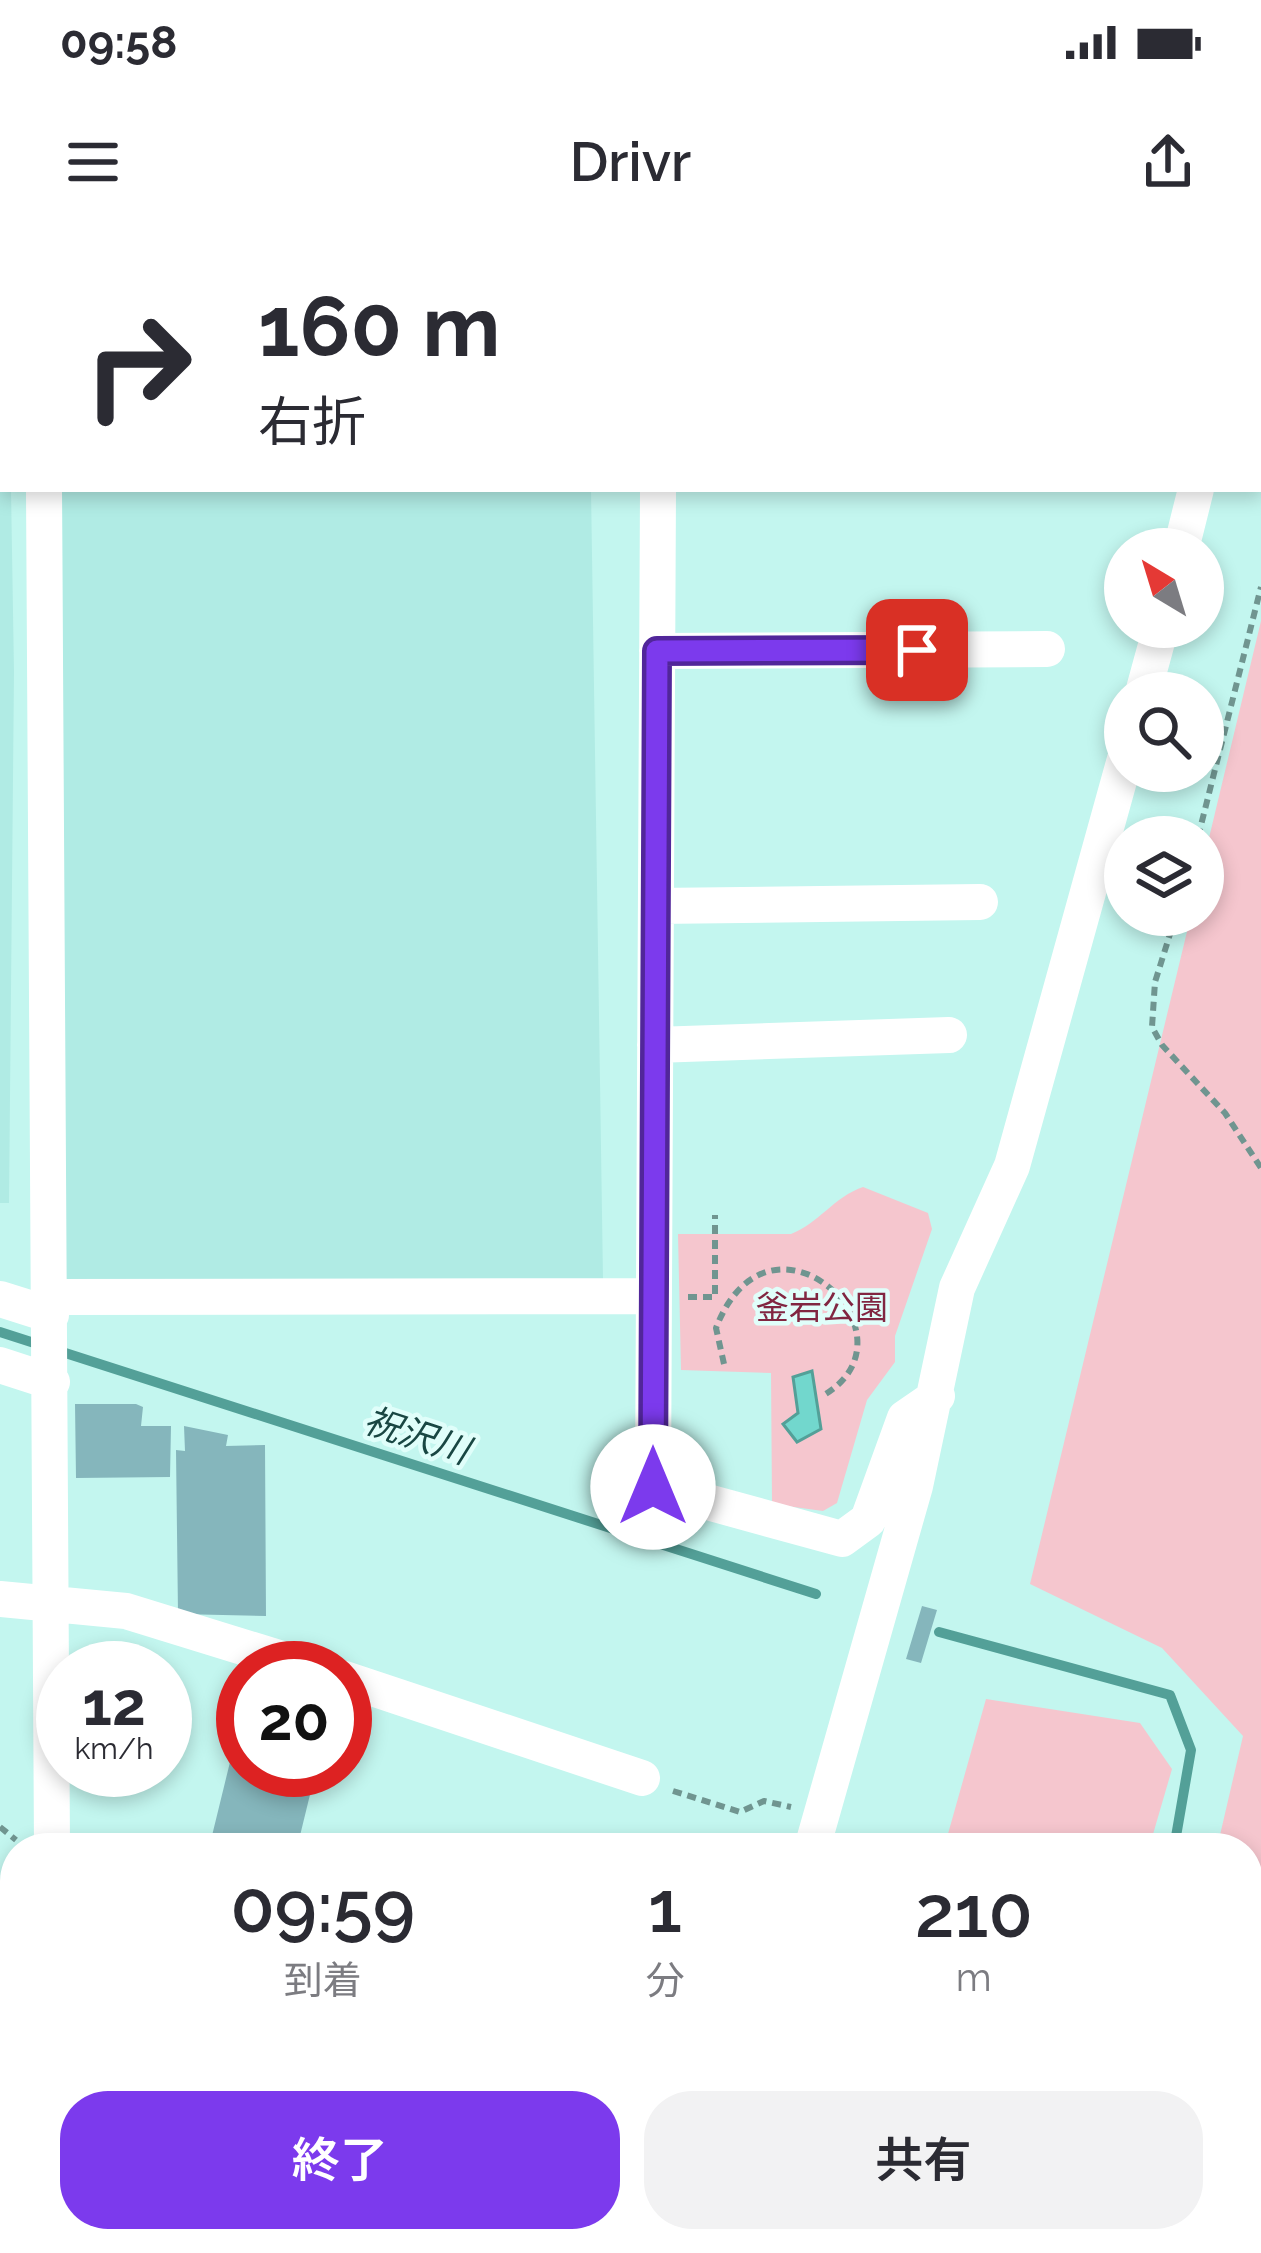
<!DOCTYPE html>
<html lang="ja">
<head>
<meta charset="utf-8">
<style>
	:root { --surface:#fff; --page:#f2f2f3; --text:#2b2b33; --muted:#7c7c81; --accent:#7c3aed }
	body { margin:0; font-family:Raleway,"Noto Sans JP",sans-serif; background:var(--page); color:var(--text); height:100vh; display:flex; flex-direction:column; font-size:45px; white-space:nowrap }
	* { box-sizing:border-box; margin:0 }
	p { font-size:39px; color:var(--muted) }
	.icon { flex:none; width:66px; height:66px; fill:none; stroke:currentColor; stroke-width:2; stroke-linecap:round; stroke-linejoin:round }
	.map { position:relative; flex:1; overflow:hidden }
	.panel { position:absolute; left:0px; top:1593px; width:1263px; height:420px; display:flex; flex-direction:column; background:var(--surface); border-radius:48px 48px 0 0; box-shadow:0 6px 18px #0003 }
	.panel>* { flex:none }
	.top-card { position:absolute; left:0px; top:0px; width:1263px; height:252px; box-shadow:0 6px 18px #0003; background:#fff; color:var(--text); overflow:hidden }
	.needle { width:78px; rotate:322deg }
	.fabs { position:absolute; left:1104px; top:288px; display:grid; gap:24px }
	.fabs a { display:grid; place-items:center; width:120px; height:120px; border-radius:50%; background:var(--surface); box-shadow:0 6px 18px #0003; font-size:60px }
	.speed { position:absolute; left:36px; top:1401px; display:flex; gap:24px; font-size:60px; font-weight:700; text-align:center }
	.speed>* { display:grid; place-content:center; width:156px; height:156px; border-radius:50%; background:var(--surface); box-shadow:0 6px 18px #0003; line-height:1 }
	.speed small { font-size:30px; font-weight:400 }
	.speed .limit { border:18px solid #d22; background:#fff; color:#111 }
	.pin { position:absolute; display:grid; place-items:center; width:102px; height:102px; color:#fff; margin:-51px; border-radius:24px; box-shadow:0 6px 18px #0006 }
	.me { position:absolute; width:132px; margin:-66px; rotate:0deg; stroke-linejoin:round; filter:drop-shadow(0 0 9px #0008) }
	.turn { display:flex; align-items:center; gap:42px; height:252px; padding:0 60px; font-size:54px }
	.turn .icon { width:156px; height:156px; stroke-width:2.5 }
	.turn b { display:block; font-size:84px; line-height:102px }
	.eta { display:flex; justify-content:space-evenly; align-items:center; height:204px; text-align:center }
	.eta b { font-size:72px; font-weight:600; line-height:84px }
	.primary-button { display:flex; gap:24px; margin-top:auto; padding:24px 60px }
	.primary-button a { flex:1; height:138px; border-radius:48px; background:var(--accent); color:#fff; font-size:48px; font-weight:600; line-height:138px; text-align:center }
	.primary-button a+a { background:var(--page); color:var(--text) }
	.status { display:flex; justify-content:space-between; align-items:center; height:84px; padding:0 60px; background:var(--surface); direction:ltr }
	.status svg { height:33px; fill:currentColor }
	header { display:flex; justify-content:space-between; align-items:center; height:156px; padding:0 60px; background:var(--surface); font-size:54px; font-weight:600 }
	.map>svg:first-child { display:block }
</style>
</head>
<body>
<div class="status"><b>09:58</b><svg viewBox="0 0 49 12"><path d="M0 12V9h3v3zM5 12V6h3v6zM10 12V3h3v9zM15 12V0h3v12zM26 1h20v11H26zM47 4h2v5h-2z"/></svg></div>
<header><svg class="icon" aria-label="menu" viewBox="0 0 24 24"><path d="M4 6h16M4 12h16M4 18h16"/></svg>Drivr<svg class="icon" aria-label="share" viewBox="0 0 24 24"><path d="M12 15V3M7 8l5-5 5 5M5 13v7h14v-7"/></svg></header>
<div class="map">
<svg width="1261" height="2013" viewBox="0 0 1261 2013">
	<rect width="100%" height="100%" fill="#c3f6ef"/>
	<!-- built -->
	<path fill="#b0ebe4" d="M61,0H587V3H61Z
		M0,6L3,249H11L14,432L9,963H0Z
		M62,249H591L603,1039L65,1046Z"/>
	<!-- green -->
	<path fill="#f5c6ce" d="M1261,381V1887L1248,1885V1608H1217L1243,1496L1162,1408L1030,1344L1191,675H1203V623Z
		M863,947L928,973L932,989L895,1096V1122L867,1160L837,1263L823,1271L772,1264L771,1133L681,1130L678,994H791C819,983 834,957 863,947Z
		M986,1459L1140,1483L1172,1529L1149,1608H944Z
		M833,1998H1172L1171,2013H828Z"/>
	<!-- water -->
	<path fill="#72d7cd" stroke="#53a098" stroke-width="3" d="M812,1131L821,1189L797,1202L783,1184L798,1173L793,1137Z"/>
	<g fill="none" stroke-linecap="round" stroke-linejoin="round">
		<!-- stream -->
		<path stroke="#53a098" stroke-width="10" d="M0,1092L816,1354
			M939,1392L1170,1455L1191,1510L1174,1608
			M1195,2013L1198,1998"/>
	</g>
	<!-- building -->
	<path fill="#85b6bc" d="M75,1164H136L143,1167L141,1186H171L170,1237L76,1238Z
		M184,1186L228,1195L226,1206L265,1205L266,1376L178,1374L176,1210L185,1211Z
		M922,1366L937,1370L921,1423L906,1419Z
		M241,1477L243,1530H316L297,1608H209Z"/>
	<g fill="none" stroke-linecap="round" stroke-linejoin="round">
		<!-- path -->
		<path stroke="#709590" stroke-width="6" stroke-dasharray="9 6" stroke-linecap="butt" d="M1198,597L1261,347
			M1176,675L1155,742L1152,787L1162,805L1225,873L1261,928
			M688,1057H715V975
			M724,1124L716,1088C770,948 925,1095 824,1155
			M673,1551L740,1572L764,1561L791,1567
			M0,1587L16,1600"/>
		<!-- minor -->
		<path stroke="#fff" stroke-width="36" d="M42,0V3
			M659,3V0
			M1260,3L1261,0
			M44,249L52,1608
			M658,249L653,1247L842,1299L868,1280L905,1178L937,1156
			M1181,309L1196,249
			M657,411L1047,409
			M1143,453L1161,387
			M656,666L980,662
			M655,805L949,795
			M51,1057L654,1056
			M0,1059L51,1075
			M0,1125L52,1142
			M0,1359L126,1371L311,1428
			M345,1439L642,1538
			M812,1608L915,1246L957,1048L1012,926L1125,519
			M0,1738L15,1725
			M56,1998L57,2013
			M415,1998L418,2013
			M682,2013L684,1998"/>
		<!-- highway -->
		<path stroke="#fff" stroke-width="54" d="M0,1835H15
			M1248,1946L1261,1947"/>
	</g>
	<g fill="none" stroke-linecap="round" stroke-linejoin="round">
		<!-- route casing -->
		<g stroke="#51269a" stroke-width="30">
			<path id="route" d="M653,1247L657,411L917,410"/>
		</g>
		<!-- route -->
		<use href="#route" stroke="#7c3aed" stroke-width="21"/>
	</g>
	<g text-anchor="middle" stroke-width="9" stroke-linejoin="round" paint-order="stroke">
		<!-- park labels -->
		<g font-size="33" fill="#812641" stroke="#e0fefa">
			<text x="822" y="1079">釜岩公園</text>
		</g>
		<!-- water labels -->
		<g font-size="36" font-style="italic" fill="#194743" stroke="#e0fefa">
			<text transform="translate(417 1195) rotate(18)" y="13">祝沢川</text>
		</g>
	</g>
</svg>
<div class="fabs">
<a><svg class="needle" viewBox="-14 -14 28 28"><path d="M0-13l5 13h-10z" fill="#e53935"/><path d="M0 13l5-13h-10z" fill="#7c7c81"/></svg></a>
<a><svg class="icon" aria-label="search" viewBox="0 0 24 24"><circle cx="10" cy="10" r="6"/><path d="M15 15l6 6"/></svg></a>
<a><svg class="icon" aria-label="layers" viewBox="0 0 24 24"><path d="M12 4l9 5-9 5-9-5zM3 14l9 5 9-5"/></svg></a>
</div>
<div class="speed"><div>12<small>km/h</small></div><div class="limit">20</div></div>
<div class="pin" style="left:917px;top:410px;background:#d93025"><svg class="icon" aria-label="arrive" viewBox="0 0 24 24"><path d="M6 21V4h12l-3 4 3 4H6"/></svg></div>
<svg class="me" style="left:653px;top:1247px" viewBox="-20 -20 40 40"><circle r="19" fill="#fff"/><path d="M0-13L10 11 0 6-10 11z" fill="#7c3aed"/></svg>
<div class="top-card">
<div class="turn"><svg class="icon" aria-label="right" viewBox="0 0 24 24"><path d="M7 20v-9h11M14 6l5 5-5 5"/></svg><div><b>160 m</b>右折</div></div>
</div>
<section class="panel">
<div class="eta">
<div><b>09:59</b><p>到着</p></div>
<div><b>1</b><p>分</p></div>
<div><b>210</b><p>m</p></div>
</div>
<div class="primary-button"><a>終了</a><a>共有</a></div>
</section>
</div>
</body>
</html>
